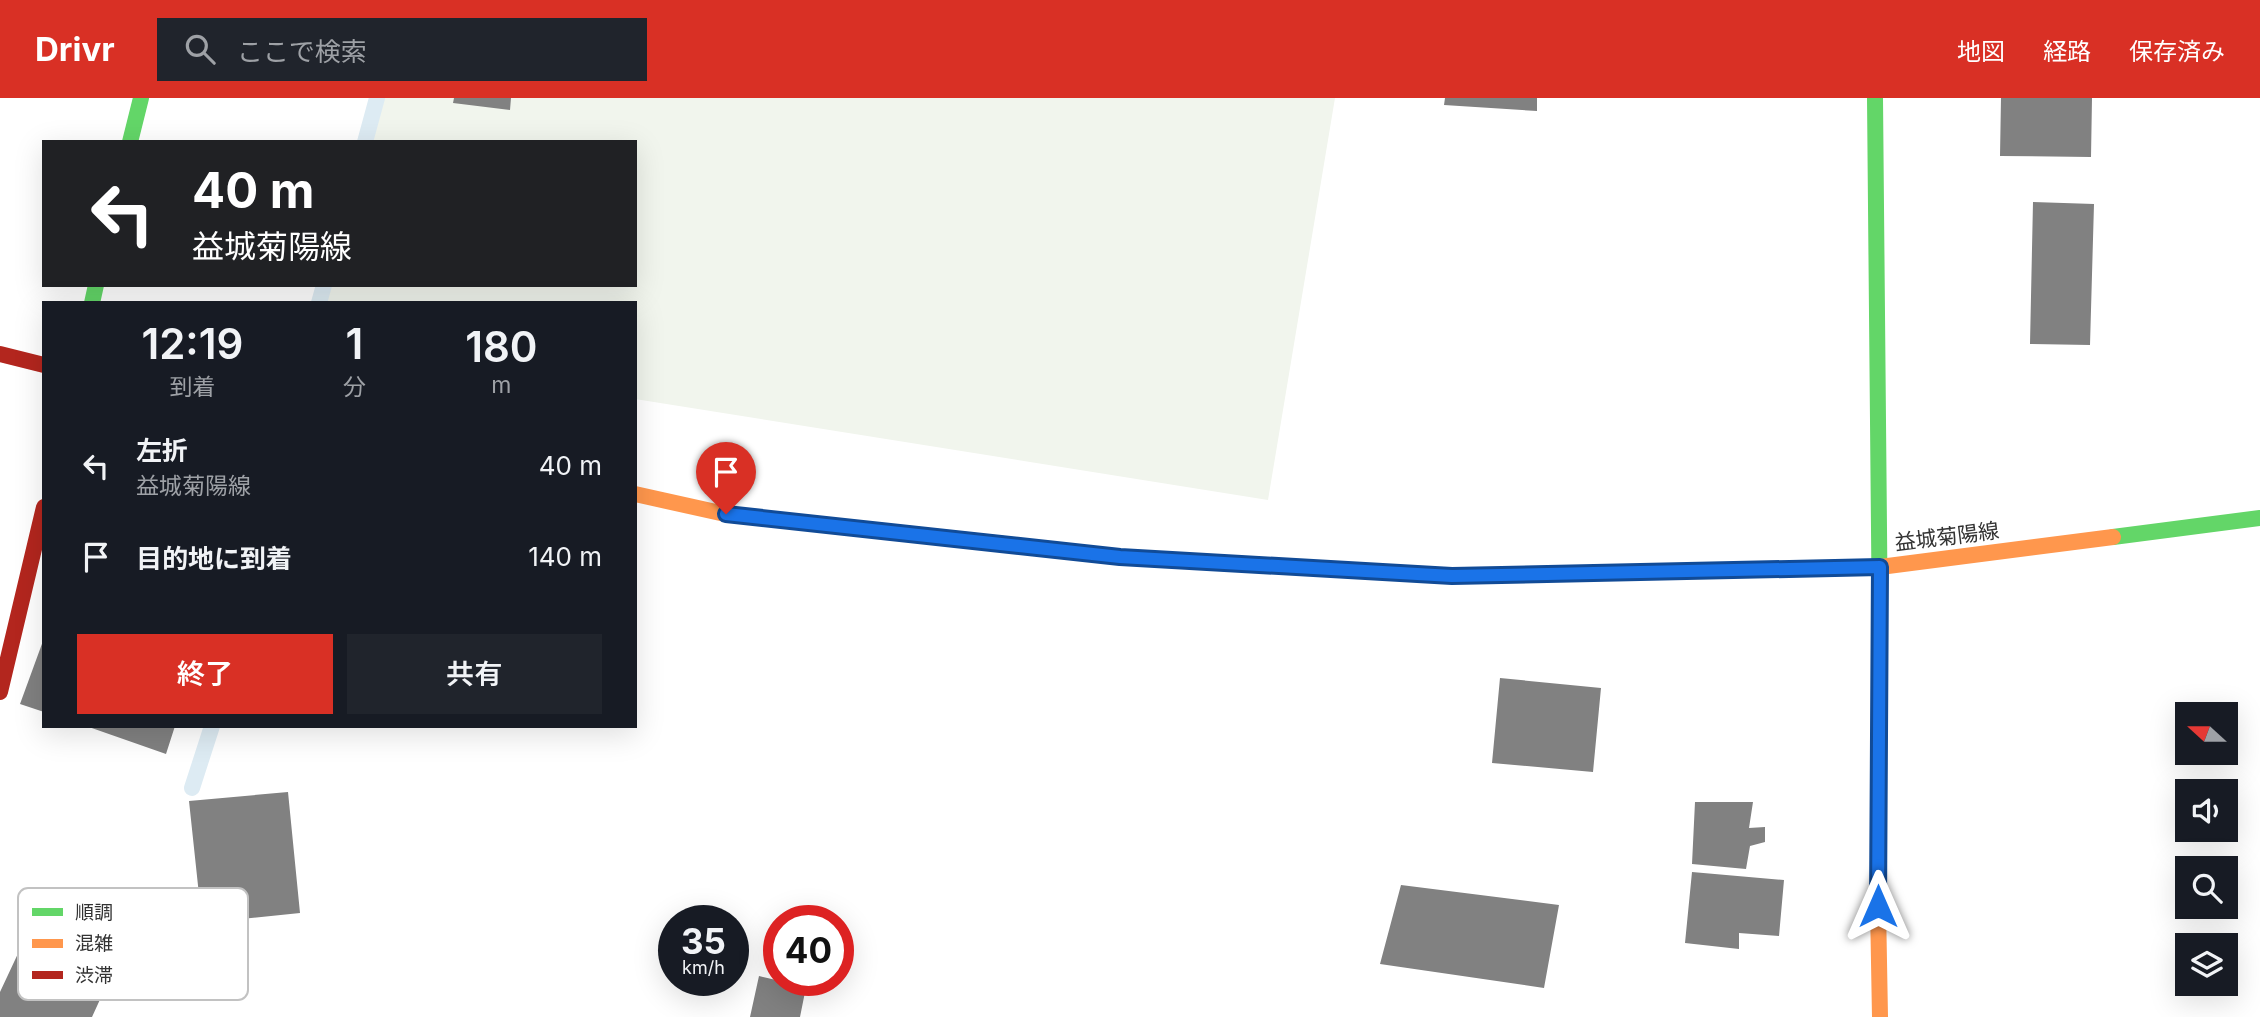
<!DOCTYPE html>
<html lang="ja">
<head>
<meta charset="utf-8">
<style>
	:root { --surface:#171b24; --page:#20242c; --text:#f1f3f6; --muted:#9ea1a6; --accent:#d93025 }
	body { margin:0; font-family:Inter,"Noto Sans JP",sans-serif; background:var(--page); color:var(--text); height:100vh; display:flex; flex-direction:column; font-size:26px; white-space:nowrap }
	* { box-sizing:border-box; margin:0 }
	p { font-size:23px; color:var(--muted) }
	.icon { flex:none; width:38px; height:38px; fill:none; stroke:currentColor; stroke-width:2; stroke-linecap:round; stroke-linejoin:round }
	.map { position:relative; flex:1; overflow:hidden }
	.details { position:absolute; left:42px; top:203px; width:595px; height:427px; display:flex; flex-direction:column; background:var(--surface); border-radius:0px; box-shadow:0 7px 28px #0002 }
	.details>* { flex:none }
	.guide { position:absolute; left:42px; top:42px; width:595px; height:147px; border-radius:0px; box-shadow:0 7px 28px #0002; background:#202124; color:#fff; overflow:hidden }
	.needle { width:46px; rotate:291deg }
	.controls { position:absolute; left:2175px; top:604px; display:grid; gap:14px }
	.controls a { display:grid; place-items:center; width:63px; height:63px; border-radius:0px; background:var(--surface); box-shadow:0 7px 28px #0002; font-size:35px }
	.speed { position:absolute; left:658px; top:807px; display:flex; gap:14px; font-size:35px; font-weight:700; text-align:center }
	.speed>* { display:grid; place-content:center; width:91px; height:91px; border-radius:50%; background:var(--surface); box-shadow:0 7px 28px #0002; line-height:1 }
	.speed small { font-size:18px; font-weight:400 }
	.speed .limit { border:10px solid #d22; background:#fff; color:#111 }
	.pin { position:absolute; display:grid; place-items:center; width:60px; height:60px; color:#fff; margin:-72px -30px; border-radius:50% 50% 50% 0; rotate:-45deg; box-shadow:0 0 7px #0007 }
	.pin .icon { rotate:45deg }
	.me { position:absolute; width:77px; margin:-38px; rotate:0deg; stroke-linejoin:round; filter:drop-shadow(0 0 5px #0008) }
	.turn { display:flex; align-items:center; gap:24px; height:147px; padding:0 35px; font-size:32px }
	.turn .icon { width:91px; height:91px; stroke-width:2.5 }
	.turn b { display:block; font-size:49px; line-height:60px }
	.eta { display:flex; justify-content:space-evenly; align-items:center; height:119px; text-align:center }
	.eta b { font-size:42px; font-weight:600; line-height:49px }
	.primary-button { display:flex; gap:14px; margin-top:auto; padding:14px 35px }
	.primary-button a { flex:1; height:80px; border-radius:0px; background:var(--accent); color:#fff; font-size:28px; font-weight:600; line-height:80px; text-align:center }
	.primary-button a+a { background:var(--page); color:var(--text) }
	ul { padding:0; list-style:none }
	li { display:flex; align-items:center; gap:21px; height:91px; padding:0 35px }
	li div { flex:1 }
	li b { display:block; font-size:26px }
	li em { font-style:normal }
	header { display:flex; align-items:center; gap:42px; box-sizing:border-box; height:98px; padding:0 35px; background:var(--accent); color:#fff }
	header strong { font-size:33px }
	nav { display:flex; gap:38px; margin-inline-start:auto; font-size:24px }
	.search { width:490px; height:63px; background:var(--page); display:flex; align-items:center; gap:18px; box-sizing:border-box; padding:0 24px; border-radius:0px; color:var(--muted); font-size:26px }
	.map>svg:first-child { display:block }
</style>
</head>
<body>
<header>
<strong>Drivr</strong>
<div class="search"><svg class="icon" aria-label="search" viewBox="0 0 24 24"><circle cx="10" cy="10" r="6"/><path d="M15 15l6 6"/></svg>ここで検索</div>
<nav><a>地図</a><a>経路</a><a>保存済み</a></nav>
</header>
<div class="map">
<svg width="2260" height="919" viewBox="0 0 2260 919">
	<rect width="100%" height="100%" fill="#fff"/>
	<!-- green -->
	<path fill="#f1f5ed" d="M371,0H1335L1268,402L635,301V205H318L323,187H635V44H360Z"/>
	<g fill="none" stroke-linecap="round" stroke-linejoin="round">
		<!-- stream -->
		<path stroke="#ddebf3" stroke-width="16" d="M365,44L377,0
			M319,205L324,187
			M192,690L212,628"/>
	</g>
	<!-- building -->
	<path fill="#818181" d="M454,0H511L510,12L453,5Z
		M1445,0H1537V13L1444,7Z
		M2001,0H2092L2091,59L2000,58Z
		M2033,104L2094,106L2090,247L2030,246Z
		M43,543H44V614L20,606Z
		M1500,580L1601,590L1593,674L1492,665Z
		M86,628H175L166,656Z
		M288,694L300,815L202,825L189,703Z
		M1695,704H1753L1749,730L1765,729V744L1750,748L1746,771L1692,766Z
		M1692,774L1784,782L1779,838L1739,835V851L1685,845Z
		M1401,787L1559,807L1544,890L1380,866Z
		M22,847L108,884L92,919H0V894Z
		M759,878L806,889L800,919H750Z"/>
	<g fill="none" stroke-linecap="round" stroke-linejoin="round">
		<!-- fast -->
		<path stroke="#63d668" stroke-width="16" d="M1875,0L1880,539
			M130,44L141,0
			M92,205L96,187
			M2113,439L2260,420
			M995,445L1120,459L1453,478L1643,474"/>
		<!-- slow -->
		<path stroke="#ff974d" stroke-width="16" d="M635,396L725,416L995,445
			M1643,474L1880,469L2113,439
			M1880,539L1878,808L1880,919"/>
		<!-- jam -->
		<path stroke="#b3261e" stroke-width="16" d="M0,256L44,267
			M0,594L44,409"/>
	</g>
	<g fill="none" stroke-linecap="round" stroke-linejoin="round">
		<!-- route casing -->
		<g stroke="#114b97" stroke-width="18">
			<path id="route" d="M726,416L1120,459L1452,478L1880,469L1878,808"/>
		</g>
		<!-- route -->
		<use href="#route" stroke="#1a73e8" stroke-width="12"/>
	</g>
	<g text-anchor="middle" stroke-width="7" stroke-linejoin="round" paint-order="stroke">
		<!-- street labels -->
		<g font-size="21" fill="#333" stroke="#fff">
			<text transform="translate(1947 439) rotate(-7)" y="7">益城菊陽線</text>
		</g>
	</g>
	<!-- legend -->
	<rect x="18" y="790" width="230" height="112" rx="10" fill="#fff" stroke="#c2c2c2" stroke-width="2"/>
	<rect x="32" y="810" width="31" height="8" fill="#63d668"/>
	<rect x="32" y="841" width="31" height="9" fill="#ff974d"/>
	<rect x="32" y="873" width="31" height="8" fill="#b3261e"/>
	<g font-size="19" fill="#333">
		<text x="75" y="821">順調</text>
		<text x="75" y="852">混雑</text>
		<text x="75" y="884">渋滞</text>
	</g>
</svg>
<div class="controls">
<a><svg class="needle" viewBox="-14 -14 28 28"><path d="M0-13l5 13h-10z" fill="#e53935"/><path d="M0 13l5-13h-10z" fill="#9ea1a6"/></svg></a>
<a><svg class="icon" aria-label="sound" viewBox="0 0 24 24"><path d="M4 9h4l5-4v14l-5-4H4zM17 9q2 3 0 6"/></svg></a>
<a><svg class="icon" aria-label="search" viewBox="0 0 24 24"><circle cx="10" cy="10" r="6"/><path d="M15 15l6 6"/></svg></a>
<a><svg class="icon" aria-label="layers" viewBox="0 0 24 24"><path d="M12 4l9 5-9 5-9-5zM3 14l9 5 9-5"/></svg></a>
</div>
<div class="speed"><div>35<small>km/h</small></div><div class="limit">40</div></div>
<div class="pin" style="left:726px;top:416px;background:#d93025"><svg class="icon" aria-label="arrive" viewBox="0 0 24 24"><path d="M6 21V4h12l-3 4 3 4H6"/></svg></div>
<svg class="me" style="left:1878px;top:808px" viewBox="-20 -20 40 40"><path d="M0-17L14 15 0 8-14 15z" fill="#1a73e8" stroke="#fff" stroke-width="4"/></svg>
<div class="guide">
<div class="turn"><svg class="icon" aria-label="left" viewBox="0 0 24 24"><path d="M17 20v-9H6M10 6l-5 5 5 5"/></svg><div><b>40 m</b>益城菊陽線</div></div>
</div>
<section class="details">
<div class="eta">
<div><b>12:19</b><p>到着</p></div>
<div><b>1</b><p>分</p></div>
<div><b>180</b><p>m</p></div>
</div>
<ul>
<li><svg class="icon" aria-label="left" viewBox="0 0 24 24"><path d="M17 20v-9H6M10 6l-5 5 5 5"/></svg><div><b>左折</b><p>益城菊陽線</p></div><em>40 m</em></li>
<li><svg class="icon" aria-label="arrive" viewBox="0 0 24 24"><path d="M6 21V4h12l-3 4 3 4H6"/></svg><div><b>目的地に到着</b></div><em>140 m</em></li>
</ul>
<div class="primary-button"><a>終了</a><a>共有</a></div>
</section>
</div>
</body>
</html>
